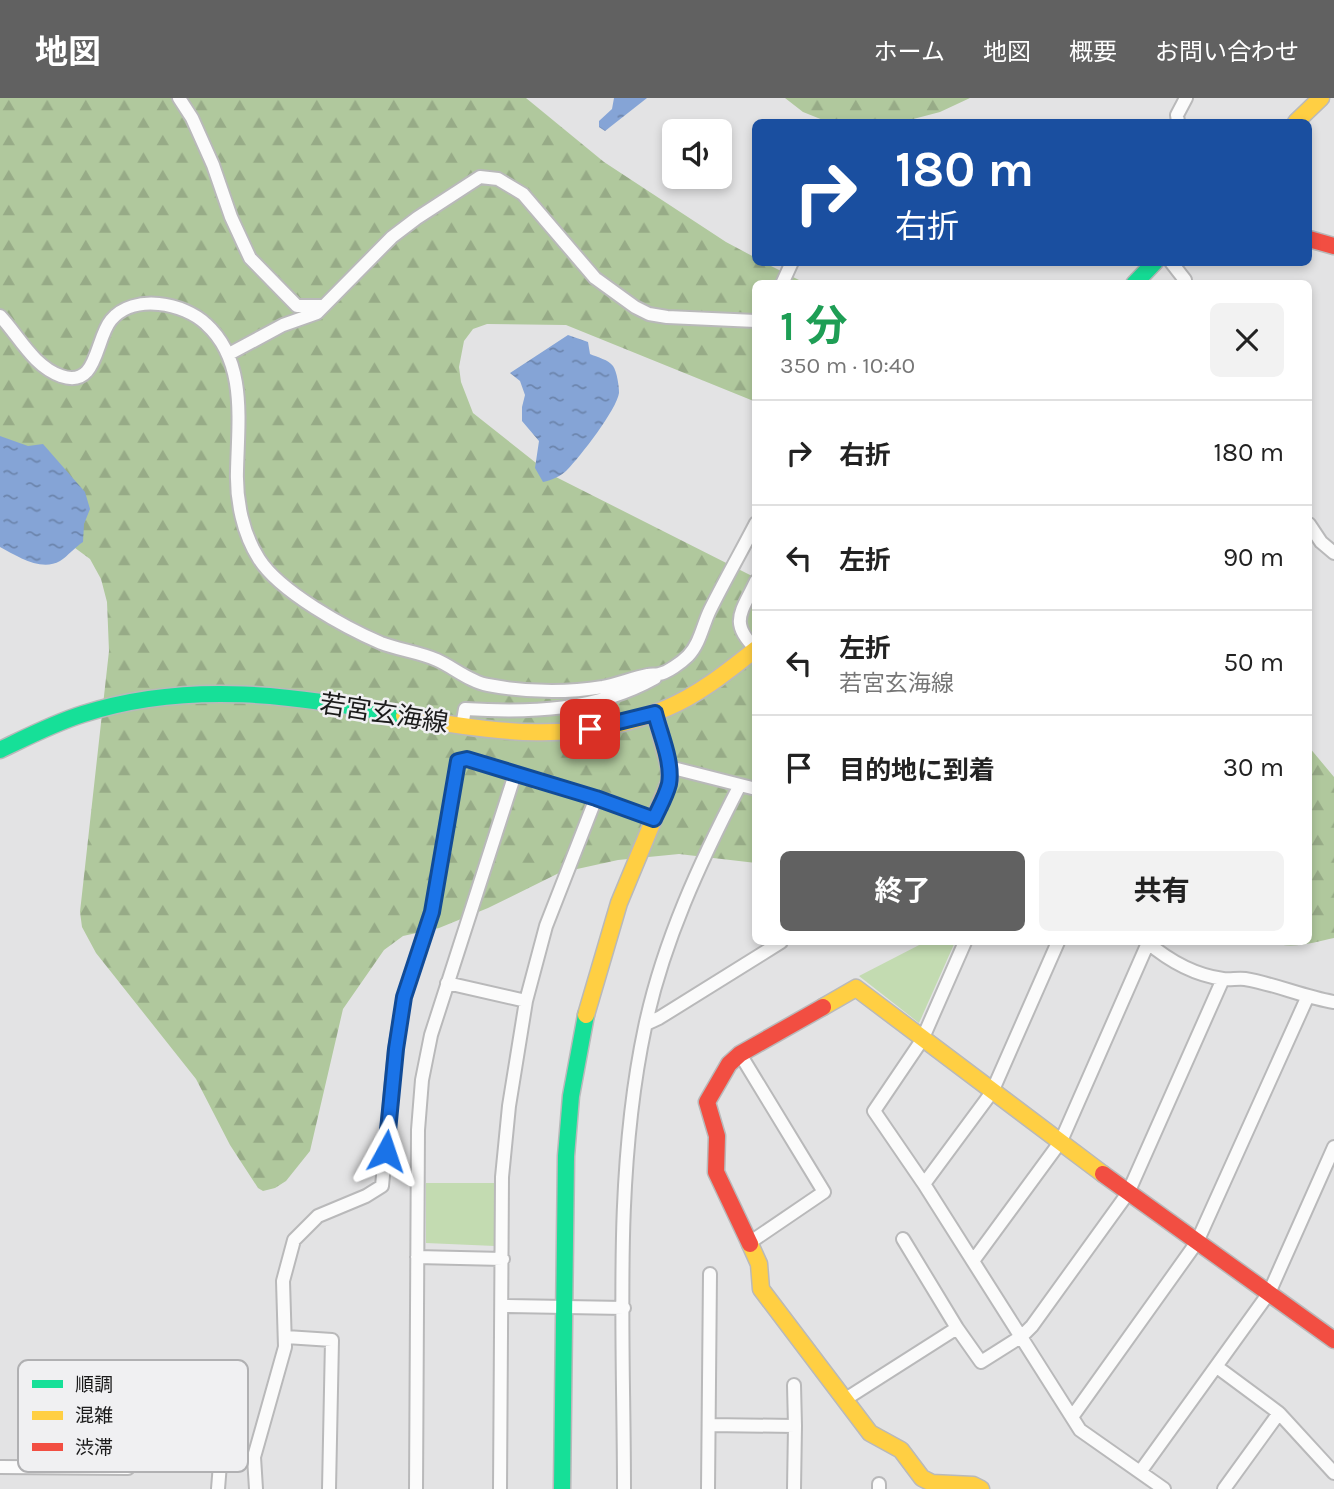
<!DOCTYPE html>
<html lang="ja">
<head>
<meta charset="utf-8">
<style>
	:root { --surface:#fff; --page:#f2f2f2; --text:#222; --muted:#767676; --line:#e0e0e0; --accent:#616161 }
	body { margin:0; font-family:Karla,"Noto Sans JP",sans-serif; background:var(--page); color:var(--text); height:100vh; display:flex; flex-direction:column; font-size:26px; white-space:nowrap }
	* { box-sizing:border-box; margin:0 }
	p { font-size:23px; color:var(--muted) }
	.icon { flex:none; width:38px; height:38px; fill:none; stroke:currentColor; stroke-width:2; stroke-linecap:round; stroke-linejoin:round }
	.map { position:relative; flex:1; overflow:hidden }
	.panel { position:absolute; left:752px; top:182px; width:560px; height:665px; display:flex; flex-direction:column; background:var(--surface); border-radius:10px; box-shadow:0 4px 10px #0003 }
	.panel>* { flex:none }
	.top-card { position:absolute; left:752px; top:21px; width:560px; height:147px; border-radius:10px; box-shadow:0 4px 10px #0003; background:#1a4fa0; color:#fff; overflow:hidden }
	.tools { position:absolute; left:662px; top:21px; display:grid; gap:14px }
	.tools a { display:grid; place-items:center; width:70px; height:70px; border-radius:10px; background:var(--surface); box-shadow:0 4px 10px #0003; font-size:35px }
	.pin { position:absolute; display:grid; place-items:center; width:60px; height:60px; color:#fff; margin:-30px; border-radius:14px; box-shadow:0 4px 10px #0006 }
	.me { position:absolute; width:77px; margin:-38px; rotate:5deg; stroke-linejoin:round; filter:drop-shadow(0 0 5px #0008) }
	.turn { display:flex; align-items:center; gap:24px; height:147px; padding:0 28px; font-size:32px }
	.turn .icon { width:91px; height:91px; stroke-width:2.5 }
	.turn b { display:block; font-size:49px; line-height:60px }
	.round { display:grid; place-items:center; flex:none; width:74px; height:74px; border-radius:10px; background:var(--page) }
	.summary { display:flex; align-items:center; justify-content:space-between; height:119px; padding:0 28px }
	h1 { font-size:42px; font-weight:700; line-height:52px; color:#1e9e55 }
	.button { display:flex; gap:14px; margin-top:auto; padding:14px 28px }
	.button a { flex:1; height:80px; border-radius:10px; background:var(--accent); color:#fff; font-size:28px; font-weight:700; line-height:80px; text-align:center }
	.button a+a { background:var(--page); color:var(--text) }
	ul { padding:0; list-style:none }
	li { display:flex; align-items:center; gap:21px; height:105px; padding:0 28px; border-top:2px solid var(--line) }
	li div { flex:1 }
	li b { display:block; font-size:26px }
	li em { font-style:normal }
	header { display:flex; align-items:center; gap:42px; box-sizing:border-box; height:98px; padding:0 35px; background:var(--accent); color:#fff }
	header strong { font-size:33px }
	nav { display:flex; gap:38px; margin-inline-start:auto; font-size:24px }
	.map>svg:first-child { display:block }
</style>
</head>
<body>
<header>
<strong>地図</strong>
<nav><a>ホーム</a><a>地図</a><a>概要</a><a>お問い合わせ</a></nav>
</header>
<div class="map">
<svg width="1334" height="1391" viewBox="0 0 1334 1391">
	<defs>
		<pattern id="forest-firs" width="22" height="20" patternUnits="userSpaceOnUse" patternTransform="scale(1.75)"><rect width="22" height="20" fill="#b0c89d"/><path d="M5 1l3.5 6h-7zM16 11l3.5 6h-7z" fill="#97ab87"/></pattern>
		<pattern id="water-ripples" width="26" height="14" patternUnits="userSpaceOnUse" patternTransform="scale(1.75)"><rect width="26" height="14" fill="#85a4d6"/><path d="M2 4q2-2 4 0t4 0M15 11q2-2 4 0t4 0" fill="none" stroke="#6c85ad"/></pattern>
	</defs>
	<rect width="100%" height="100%" fill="#e3e3e4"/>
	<!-- green -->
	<path fill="#c3dbb1" d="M925,844H955L919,925L859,878Z
		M426,1085H496L495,1148L426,1145Z"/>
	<!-- forest -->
	<path fill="url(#forest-firs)" d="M0,0H526L604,64L726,144L756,160V164L765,165L805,185L756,186V304L566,227L487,226L473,231L464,243L459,269L461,284L473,315L550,376L756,480V765L679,756L618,762L559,775L488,810L439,830L403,838L384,852L343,911L310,1053L286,1083L275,1090L263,1093L258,1090L230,1047L196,981L96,855L82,829L80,814L109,553L107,504L101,481L90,461L71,447L0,414Z
		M785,0H970L940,14L902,24H828L803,14Z
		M1309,649L1334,679V840C1316,844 1290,852 1272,844H1309Z"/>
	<!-- water -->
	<path fill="url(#water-ripples)" d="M614,0H647L605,33L599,29V23L612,11Z
		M568,237L588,244L590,256C597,259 609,262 613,268C617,274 619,288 619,295C617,311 580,359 567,372C561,378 552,382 543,384L535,370L539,343L522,323V309L525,297L520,283L510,275Z
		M0,338L28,348L43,346L85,394L90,411L84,426L83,444C75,449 68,458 60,463C41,474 17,458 0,449Z"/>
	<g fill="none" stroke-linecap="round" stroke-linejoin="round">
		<!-- street casing -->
		<g stroke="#b9b9ba" stroke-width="16">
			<path id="street" d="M179,0L192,20L213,67L231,119L250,160L297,208H323
				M1178,24L1177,17L1186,0
				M1171,164L1185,182L1184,186
				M782,186L792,164
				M0,218C19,238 33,268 61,278C98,291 95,241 111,222C134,195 184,205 206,226C247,263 238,323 237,373C236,403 243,436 259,461C280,494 346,530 381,545C399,552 419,554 437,562C453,569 470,584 488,587C525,594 566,595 603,589C618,586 633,580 648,577C651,576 655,577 659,576C667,575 682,564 688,558C700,546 703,526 710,512C725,482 741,454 756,425
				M229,256L283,227L317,215L392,139L417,120L480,79L498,81L523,96L595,180L635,209L649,216L667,219L756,223
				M1309,426L1321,444L1334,455
				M756,551C728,524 742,514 756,483
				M462,628L465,611C531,615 596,613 655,580
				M669,669L756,691
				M965,844L922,942L874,1013L924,1086L1080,1332L1164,1391
				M1147,844C1168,862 1195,877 1223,881C1230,882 1238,880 1245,881C1275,886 1304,899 1334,904
				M447,885L526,903
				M646,926L659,920L781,844
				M740,956L824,1094L749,1145
				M924,1086L992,994L1058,844
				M903,1141L957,1230L981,1264L1022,1238L1032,1228L1128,1095L1223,881
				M417,1159L503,1161
				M973,1163L1061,1043L1148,845
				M503,1208L624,1210
				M286,1239L332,1242L329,1391
				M1217,1269L1279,1315L1224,1391
				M794,1287L795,1328
				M844,1302L957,1230
				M1279,1315L1334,1375
				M1072,1319L1197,1144L1307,900
				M709,1327L795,1328L794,1391
				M0,1369L128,1370L129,1328L213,1326L220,1366L218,1391
				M1140,1374L1269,1195L1334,1049
				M879,1386V1391
				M256,1391L254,1359L285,1249L283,1183L294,1142L318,1118L366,1098L382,1088L395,951L404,899L432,814L458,663L467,661L596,700L654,721
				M416,1391L418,1032L422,982L431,937L515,676
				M500,1391L502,1079L509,1008L526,903L546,828L596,700
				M624,1391C624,1239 613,1079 645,929C663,844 700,764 740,687
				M708,1391L710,1176"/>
		</g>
		<!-- fast casing -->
		<g stroke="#b9b9ba" stroke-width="19">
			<path id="fast" d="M1134,186L1155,164
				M0,652C27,639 54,625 83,616C188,582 298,597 404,618
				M562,1391L566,1058L571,998L586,917"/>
		</g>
		<!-- slow casing -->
		<g stroke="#b9b9ba" stroke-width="19">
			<path id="slow" d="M1296,24L1321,0
				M404,618C491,635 584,647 667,610C700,596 728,573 756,551
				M823,909L856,890L1103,1076
				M586,917L619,805L670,682L669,669L655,615
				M750,1146L759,1166L761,1191L870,1335L901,1352L922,1380L932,1385L973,1387L981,1391"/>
		</g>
		<!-- jam casing -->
		<g stroke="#b9b9ba" stroke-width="19">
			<path id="jam" d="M1309,141L1334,148
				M1103,1076L1334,1242
				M750,1146L716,1074L717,1038L707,1004L729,966L740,956L823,909"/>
		</g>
		<!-- street -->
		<use href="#street" stroke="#fbfbfb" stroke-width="12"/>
		<!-- fast -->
		<use href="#fast" stroke="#16e098" stroke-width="16"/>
		<!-- slow -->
		<use href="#slow" stroke="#ffcf43" stroke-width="16"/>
		<!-- jam -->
		<use href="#jam" stroke="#f24e42" stroke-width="16"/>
	</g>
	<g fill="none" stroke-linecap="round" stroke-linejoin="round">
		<!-- route casing -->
		<g stroke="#114b97" stroke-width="18">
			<path id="route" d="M386,1053L396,951L404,899L432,814L458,663L467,661L596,700L654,721C659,710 666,698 669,686C673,664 660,636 655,615L590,631"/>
		</g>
		<!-- route -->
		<use href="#route" stroke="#1a73e8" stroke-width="12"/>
	</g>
	<g text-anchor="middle" stroke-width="5" stroke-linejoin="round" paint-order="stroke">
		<!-- street labels -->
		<g font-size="26" fill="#1b1b1b" stroke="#f0f0f2">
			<text transform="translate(384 615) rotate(9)" y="9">若宮玄海線</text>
		</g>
	</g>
	<!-- legend -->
	<rect x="18" y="1262" width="230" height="112" rx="10" fill="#f0f0f2" stroke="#b0b0b2" stroke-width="2"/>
	<rect x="32" y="1282" width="31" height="8" fill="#16e098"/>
	<rect x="32" y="1313" width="31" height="9" fill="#ffcf43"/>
	<rect x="32" y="1345" width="31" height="8" fill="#f24e42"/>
	<g font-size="19" fill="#1b1b1b">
		<text x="75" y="1293">順調</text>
		<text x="75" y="1324">混雑</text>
		<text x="75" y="1356">渋滞</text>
	</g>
</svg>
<div class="tools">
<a><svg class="icon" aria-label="sound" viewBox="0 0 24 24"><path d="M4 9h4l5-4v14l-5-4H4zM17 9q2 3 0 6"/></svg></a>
</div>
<div class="pin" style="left:590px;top:631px;background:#d93025"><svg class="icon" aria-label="arrive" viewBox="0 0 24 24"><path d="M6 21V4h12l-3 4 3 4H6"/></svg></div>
<svg class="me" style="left:386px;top:1053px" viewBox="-20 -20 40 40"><path d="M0-17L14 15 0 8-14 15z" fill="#1a73e8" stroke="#fff" stroke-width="4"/></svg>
<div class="top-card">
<div class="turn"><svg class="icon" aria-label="right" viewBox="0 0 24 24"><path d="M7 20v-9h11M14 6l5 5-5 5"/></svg><div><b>180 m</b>右折</div></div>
</div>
<section class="panel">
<div class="summary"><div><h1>1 分</h1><p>350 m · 10:40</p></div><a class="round"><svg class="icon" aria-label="close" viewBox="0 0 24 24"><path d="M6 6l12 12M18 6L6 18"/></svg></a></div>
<ul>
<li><svg class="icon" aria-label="right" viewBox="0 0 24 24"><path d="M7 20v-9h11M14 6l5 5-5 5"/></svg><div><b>右折</b></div><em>180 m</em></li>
<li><svg class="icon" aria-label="left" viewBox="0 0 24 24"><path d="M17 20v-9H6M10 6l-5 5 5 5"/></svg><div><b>左折</b></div><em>90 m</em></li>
<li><svg class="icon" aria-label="left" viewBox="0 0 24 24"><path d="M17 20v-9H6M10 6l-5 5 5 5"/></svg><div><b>左折</b><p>若宮玄海線</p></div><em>50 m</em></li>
<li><svg class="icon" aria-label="arrive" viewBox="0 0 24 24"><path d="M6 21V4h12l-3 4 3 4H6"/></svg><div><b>目的地に到着</b></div><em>30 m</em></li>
</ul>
<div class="button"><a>終了</a><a>共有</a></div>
</section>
</div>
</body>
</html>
